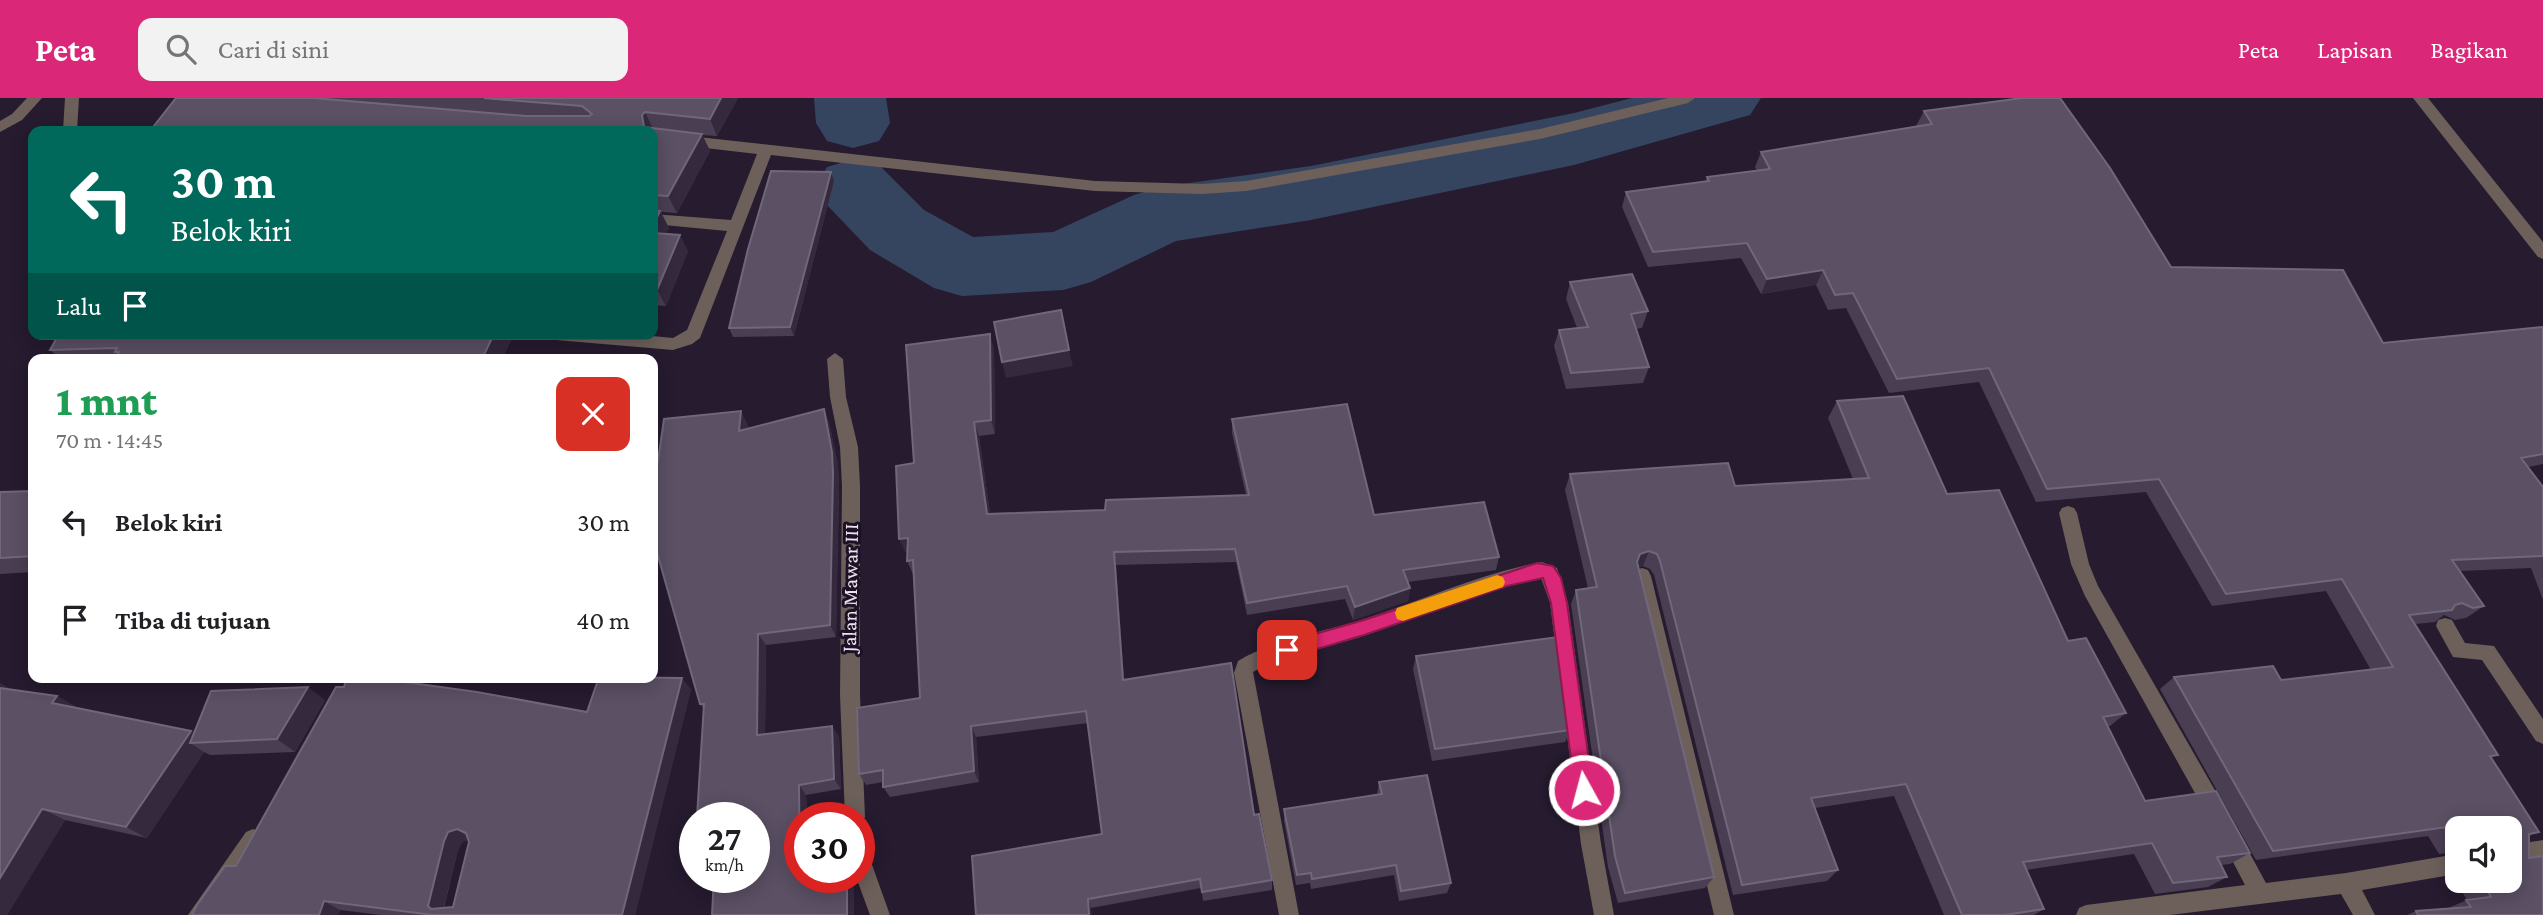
<!DOCTYPE html>
<html lang="id">
<head>
<meta charset="utf-8">
<style>
	:root { --surface:#fff; --page:#f2f2f2; --text:#202124; --muted:#757577; --accent:#db2777 }
	body { margin:0; font-family:"Crimson Pro",serif; background:var(--page); color:var(--text); height:100vh; display:flex; flex-direction:column; font-size:26px; white-space:nowrap }
	* { box-sizing:border-box; margin:0 }
	p { font-size:23px; color:var(--muted) }
	.icon { flex:none; width:38px; height:38px; fill:none; stroke:currentColor; stroke-width:2; stroke-linecap:round; stroke-linejoin:round }
	.map { position:relative; flex:1; overflow:hidden }
	.sheet { position:absolute; left:28px; top:256px; width:630px; height:329px; display:flex; flex-direction:column; background:var(--surface); border-radius:14px; box-shadow:0 4px 18px #0003 }
	.sheet>* { flex:none }
	.guide { position:absolute; left:28px; top:28px; width:630px; height:214px; border-radius:14px; box-shadow:0 4px 18px #0003; background:#00695c; color:#fff; overflow:hidden }
	.tools { position:absolute; left:2445px; top:718px; display:grid; gap:14px }
	.tools a { display:grid; place-items:center; width:77px; height:77px; border-radius:14px; background:var(--surface); box-shadow:0 4px 18px #0003; font-size:35px }
	.speed { position:absolute; left:679px; top:704px; display:flex; gap:14px; font-size:35px; font-weight:700; text-align:center }
	.speed>* { display:grid; place-content:center; width:91px; height:91px; border-radius:50%; background:var(--surface); box-shadow:0 4px 18px #0003; line-height:1 }
	.speed small { font-size:18px; font-weight:400 }
	.speed .limit { border:10px solid #d22; background:#fff; color:#111 }
	.pin { position:absolute; display:grid; place-items:center; width:60px; height:60px; color:#fff; margin:-30px; border-radius:14px; box-shadow:0 4px 10px #0006 }
	.me { position:absolute; width:77px; margin:-38px; rotate:353deg; stroke-linejoin:round; filter:drop-shadow(0 0 5px #0008) }
	.turn { display:flex; align-items:center; gap:24px; height:147px; padding:0 28px; font-size:32px }
	.turn .icon { width:91px; height:91px; stroke-width:2.5 }
	.turn b { display:block; font-size:49px; line-height:60px }
	.then { display:flex; align-items:center; height:66px; padding:0 28px; background:#0003; gap:14px; font-size:26px }
	.round { display:grid; place-items:center; flex:none; width:74px; height:74px; border-radius:14px; background:var(--page) }
	.headline { display:flex; align-items:center; justify-content:space-between; height:119px; padding:0 28px }
	h1 { font-size:42px; font-weight:800; line-height:52px; color:#1e9e55 }
	ul { padding:0; list-style:none }
	li { display:flex; align-items:center; gap:21px; height:98px; padding:0 28px }
	li div { flex:1 }
	li b { display:block; font-size:26px }
	li em { font-style:normal }
	header { display:flex; align-items:center; gap:42px; box-sizing:border-box; height:98px; padding:0 35px; background:var(--accent); color:#fff }
	header strong { font-size:33px }
	nav { display:flex; gap:38px; margin-inline-start:auto; font-size:24px }
	.search { width:490px; height:63px; background:var(--page); display:flex; align-items:center; gap:18px; box-sizing:border-box; padding:0 24px; border-radius:14px; color:var(--muted); font-size:26px }
	.map>svg:first-child { display:block }
</style>
</head>
<body>
<header>
<strong>Peta</strong>
<div class="search"><svg class="icon" aria-label="search" viewBox="0 0 24 24"><circle cx="10" cy="10" r="6"/><path d="M15 15l6 6"/></svg>Cari di sini</div>
<nav><a>Peta</a><a>Lapisan</a><a>Bagikan</a></nav>
</header>
<div class="map">
<svg width="2543" height="817" viewBox="0 0 2543 817">
	<rect width="100%" height="100%" fill="#261b2f"/>
	<g fill="none" stroke-linecap="round" stroke-linejoin="round">
		<!-- river -->
		<path fill="#36455f" fill-rule="evenodd" d="M814,0H886L890,25L879,43L853,50L827,43L816,25Z
			M1632,0H1761L1750,17L1574,67L1311,122L1176,143L1091,184L1063,192L962,198L934,190L870,152L827,107L816,88L827,69L854,61L881,69L924,112L973,139L1053,134L1134,97L1161,89L1311,68L1574,15Z"/>
		<!-- street -->
		<path fill="#6d605b" fill-rule="evenodd" d="M27,0H42L22,22L0,34V23L12,16Z
			M65,0H79L77,33H63Z
			M1668,0H1695L1688,5L1540,41L1246,93L1202,96L1095,93L771,57L700,240L692,246L673,252L556,242L548,236H632L673,240L687,232L727,133L653,126V116L731,122L757,56L653,44V34L1095,83L1202,86L1246,83L1540,31Z
			M2413,0H2428L2543,144V161L2538,159Z
			M835,255L843,261L846,299L858,349L860,388V597L865,719L859,727V719H845L840,597L842,388L840,349L830,299L827,261Z
			M2068,408L2074,410L2077,415L2089,466L2098,488L2224,708L2227,715L2224,722L2217,725L2210,722L2085,498L2071,466L2059,415L2062,410Z
			M1542,464L1557,470L1568,505L1601,746L1614,817H1594L1581,746L1550,505L1541,480C1478,491 1421,519 1360,539C1324,550 1285,554 1253,574L1299,817H1279L1234,575L1238,563C1277,539 1322,535 1364,521C1424,502 1480,475 1542,464Z
			M1642,470L1648,472L1651,478L1734,817H1714L1633,478L1636,472Z
			M2445,520L2452,522L2465,545L2494,548L2543,621V646L2536,643L2482,562L2453,559L2436,528L2438,522Z
			M2230,729L2237,732L2266,785L2346,775L2457,756V776L2362,792L2375,817H2353L2341,796L2170,817H2076L2079,810L2086,807L2245,787L2220,739L2223,732Z
			M253,731L260,734L263,741L228,797L212,817H188L246,734Z
			M2543,742V762L2510,767V747Z
			M859,747L866,750L890,817H870L856,779H859Z"/>
	</g>
	<!-- wall -->
	<path fill="#4a3e53" fill-rule="evenodd" d="M176,0H738L717,38L702,37L710,53L677,115L661,114L669,130L666,136L688,153L666,208L653,207V33Z
		M1924,13L2171,169L2383,245L2543,229V366L2528,369L2543,389V502L2531,470L2460,473L2484,508L2466,520L2455,522L2444,517L2435,524L2415,526L2498,657L2491,660L2539,734L2529,738V760L2543,817H2407L2416,813L2446,811L2467,802L2453,779L2457,777V782H2510V730H2457V754L2439,756L2428,738L2256,762L2160,591L2174,579L2281,582L2371,572L2326,493L2212,508L2146,394L2036,404L1979,284L1889,295L1846,210L1828,212L1816,187L1761,196L1741,160L1648,169L1622,109L1626,94L1705,84L1707,79L1757,72L1755,69L1761,54L1916,28Z
		M834,83L794,238L733,239L729,230Z
		M1570,184L1648,213L1642,230L1636,231L1649,269L1643,285L1566,291L1554,248L1559,232L1577,230L1566,201Z
		M59,236H514L502,261H61L50,252Z
		M994,251L995,336L979,338L990,415L1105,412L1246,397L1232,335V321L1374,417L1499,459L1496,472L1408,484L1410,490L1408,503L1353,522L1345,501L1247,517L1236,464L1116,467L1124,582L1254,717L1272,782V792L1203,803L1201,790L1091,810L976,817L1102,736L1088,625L976,639L979,684L890,699L883,689V684L866,687L859,676L920,600L914,476H913L907,463V454H905L914,365Z
		M1837,303L1947,396L2126,615L2110,628H2108L2145,703L2250,755L2230,766L2221,767L2227,779L2208,789L2155,796L2134,756L2026,772L2044,811L2034,817H1944L1894,698L1815,710L1838,772L1827,783L1733,797L1654,477L1650,471L1643,468L1638,469L1714,779L1705,790L1618,805L1608,769L1571,506L1576,492L1588,490L1565,392L1570,376L1735,388L1853,381L1828,320Z
		M829,324L838,367L839,388L836,539L766,547L765,636L839,638L841,691L806,697L807,719H800V779H853L854,817L714,781L702,783L697,779H754L704,611L700,606L658,457H653V364L658,363L748,327V331Z
		M33,393V474L0,476V394Z
		M1416,558L1571,632L1565,644L1432,663L1413,571Z
		M0,585L9,591L57,598L78,610L191,633L194,635L325,602L295,654L210,657L204,654L147,740L65,722L7,817H0Z
		M691,591L635,817H381L340,812L338,817H192L587,614ZM468,742L469,744L453,809L444,810L458,752L462,744Z
		M1379,684L1451,785L1447,795L1399,803L1394,777L1311,791L1310,785L1296,787L1284,723V711L1377,697Z"/>
	<!-- shaded-wall -->
	<path fill="#34293d" d="M721,0H738L717,38L710,21Z
		M645,14L653,31L644,29L642,17Z
		M702,36L710,53L677,115L668,98Z
		M831,74L834,83L794,238L790,229Z
		M660,113L669,130L658,152L653,143V128Z
		M680,137L688,153L666,208L657,192Z
		M1823,172L1816,187L1761,196L1767,181Z
		M494,236H514L502,261H482Z
		M990,236L994,251L995,336L991,322Z
		M1069,252L1073,268L1006,280L1002,264Z
		M824,311L829,324L838,367L839,388L836,539L830,527Z
		M741,313L748,327L746,346L739,333Z
		M974,324L979,338L992,429L987,416Z
		M908,440L913,453L905,454L899,441Z
		M1649,453L1643,468L1634,471L1640,456Z
		M1114,454L1116,467L1125,594L1123,582Z
		M1410,490L1408,503L1353,522L1355,509Z
		M758,536L766,547L765,648L757,637Z
		M682,580L691,591L635,817H622Z
		M0,585L9,590L3,600L0,598Z
		M308,589L325,602L295,654L277,641Z
		M57,598L78,610L52,605Z
		M832,628L839,638L841,691L834,681Z
		M971,628L976,639L979,684L974,673Z
		M191,633L209,644L190,645L204,654L147,740L126,729Z
		M799,687L806,697L807,719H800Z
		M42,711L65,722L7,817H0V780Z
		M457,731L471,741L462,744L458,752L442,816L431,811L428,808L444,743L448,734Z
		M847,779H853L854,817H847Z
		M1088,801L1091,810L1092,817H1089Z
		M324,803L340,812L338,817H319Z"/>
	<!-- building -->
	<path fill="#5b5064" stroke="#71677a" stroke-width="2" fill-rule="evenodd" d="M176,0H313L526,18H589L592,16L582,8L484,0H721L710,21L645,14L642,17L644,29L702,36L668,98L653,97V33H150Z
		M2022,0H2060L2110,70L2171,169L2343,172L2383,245L2543,229V356L2521,360L2543,389V458L2452,462L2484,508L2473,510L2462,505L2455,507L2452,512L2409,517L2498,657L2490,658L2539,734L2529,736V760L2543,758V817H2418L2416,813L2471,809L2466,802L2491,799L2481,782H2510V730H2457V744L2447,729L2273,753L2174,579L2273,568L2281,582L2393,569L2342,481L2226,496L2159,381L2047,391L1989,270L1897,281L1853,195L1835,197L1823,172L1767,181L1747,145L1653,154L1626,94L1709,83L1707,79L1770,71L1761,54L1932,26L1924,13Z
		M771,73L831,74L790,229L729,230L748,151Z
		M653,112L660,113L653,128Z
		M653,135L680,137L657,192L653,191Z
		M1632,176L1648,213L1631,216L1649,269L1571,275L1559,232L1588,229L1570,184Z
		M1061,212L1069,252L1002,264L994,224Z
		M59,236H494L482,261H115L119,254H115L117,250L50,252Z
		M990,236L991,322L974,324L987,416L1105,412L1106,402L1249,397L1232,321L1347,306L1374,417L1484,404L1499,459L1403,472L1410,490L1355,509L1347,488L1247,505L1235,451L1114,454L1123,582L1231,565L1254,717L1259,716L1272,782L1202,794L1200,781L1088,801L1089,817H976L972,758L1102,736L1086,613L971,628L974,673L883,689V672L859,676L857,610L920,600L913,462L907,463L908,440L899,441L896,368L914,365L906,247Z
		M1903,298L1947,396L1999,392L2068,543L2086,540L2126,615L2103,619L2145,703L2216,693L2250,755L2217,759L2227,779L2173,785L2152,745L2023,764L2044,811L2005,817H1962L1906,686L1811,700L1838,772L1742,787L1660,463L1657,456L1649,453L1640,456L1637,464L1714,779L1625,795L1615,758L1576,492L1597,489L1570,376L1728,365L1735,388L1869,380L1837,303Z
		M824,311L832,354L833,375L830,527L758,536L757,637L832,628L834,681L799,687L800,779H847V817H712L714,779H754V719H697L704,606H700L654,444H653V364L658,363L664,321L741,313L739,333Z
		M33,393V458L0,460V394Z
		M1558,539L1571,632L1435,651L1416,558Z
		M347,579H368L477,594L587,614L599,579L682,580L622,817H433L324,803L319,817H192L197,807L225,768H236L336,589H344ZM457,731L466,735L469,744L453,809L431,811L428,808L444,743L448,734Z
		M308,589L277,641L190,645L211,593Z
		M0,590L57,598L52,605L191,633L126,729L42,711L0,780Z
		M1427,677L1451,785L1401,793L1396,767L1312,781L1311,775L1297,777L1284,711L1382,696L1379,684Z
		M695,747V775H693Z"/>
	<!-- route -->
	<path fill="#db2777" stroke="#8e194d" stroke-width="2" d="M1537,465L1553,468L1561,480L1567,505L1593,692L1590,698L1584,701L1577,698L1575,692L1551,505L1543,480L1507,488L1364,537L1287,560L1281,557L1279,552L1281,547L1287,544L1364,522Z"/>
	<!-- slow -->
	<path fill="#f59e0b" d="M1497,477L1503,479L1505,484L1503,489L1403,523L1397,521L1395,515L1397,510Z"/>
	<g text-anchor="middle" stroke-width="6" stroke-linejoin="round" paint-order="stroke">
		<!-- street labels -->
		<g font-size="21" fill="#e9e2f0" stroke="#1d1225">
			<text transform="translate(850 490) rotate(-89)" y="7">Jalan Mawar III</text>
		</g>
	</g>
</svg>
<div class="tools">
<a><svg class="icon" aria-label="sound" viewBox="0 0 24 24"><path d="M4 9h4l5-4v14l-5-4H4zM17 9q2 3 0 6"/></svg></a>
</div>
<div class="speed"><div>27<small>km/h</small></div><div class="limit">30</div></div>
<div class="pin" style="left:1287px;top:552px;background:#d93025"><svg class="icon" aria-label="arrive" viewBox="0 0 24 24"><path d="M6 21V4h12l-3 4 3 4H6"/></svg></div>
<svg class="me" style="left:1584px;top:692px" viewBox="-20 -20 40 40"><circle r="17" fill="#db2777" stroke="#fff" stroke-width="3"/><path d="M0-11L8 9 0 5-8 9z" fill="#fff"/></svg>
<div class="guide">
<div class="turn"><svg class="icon" aria-label="left" viewBox="0 0 24 24"><path d="M17 20v-9H6M10 6l-5 5 5 5"/></svg><div><b>30 m</b>Belok kiri</div></div>
<div class="then">Lalu<svg class="icon" aria-label="arrive" viewBox="0 0 24 24"><path d="M6 21V4h12l-3 4 3 4H6"/></svg></div>
</div>
<section class="sheet">
<div class="headline"><div><h1>1 mnt</h1><p>70 m · 14:45</p></div><a class="round" style="background:#d93025;color:#fff"><svg class="icon" aria-label="close" viewBox="0 0 24 24"><path d="M6 6l12 12M18 6L6 18"/></svg></a></div>
<ul>
<li><svg class="icon" aria-label="left" viewBox="0 0 24 24"><path d="M17 20v-9H6M10 6l-5 5 5 5"/></svg><div><b>Belok kiri</b></div><em>30 m</em></li>
<li><svg class="icon" aria-label="arrive" viewBox="0 0 24 24"><path d="M6 21V4h12l-3 4 3 4H6"/></svg><div><b>Tiba di tujuan</b></div><em>40 m</em></li>
</ul>
</section>
</div>
</body>
</html>
